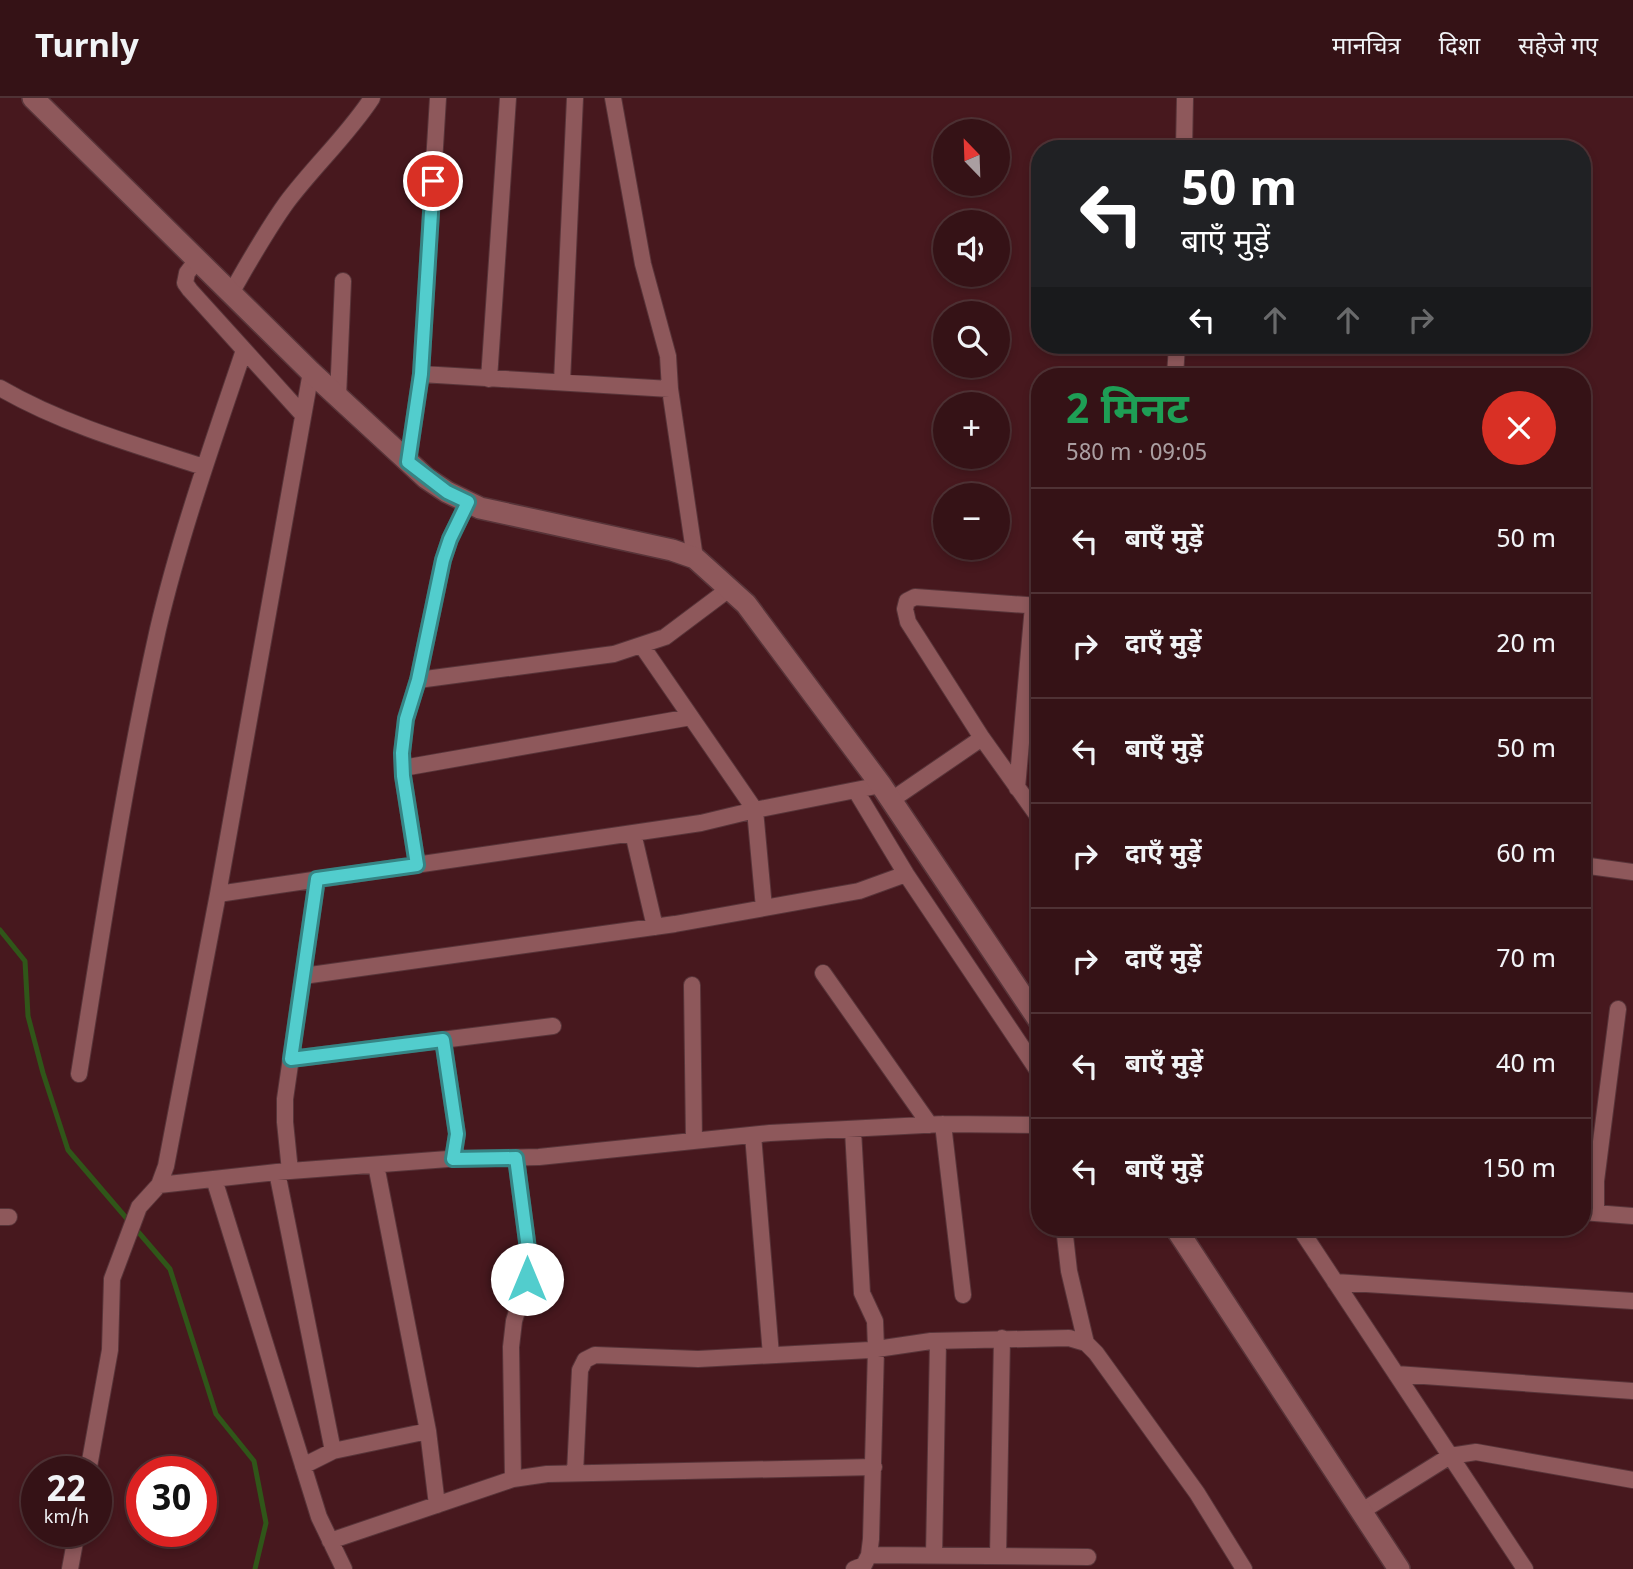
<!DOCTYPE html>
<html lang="hi">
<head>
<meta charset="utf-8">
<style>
	:root { --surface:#351216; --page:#402023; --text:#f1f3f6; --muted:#aa9ea1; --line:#4f3235 }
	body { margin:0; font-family:Georgia,"Noto Sans Devanagari",serif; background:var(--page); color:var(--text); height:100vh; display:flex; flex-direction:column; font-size:26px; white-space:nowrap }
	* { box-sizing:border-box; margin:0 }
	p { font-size:23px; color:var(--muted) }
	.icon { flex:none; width:38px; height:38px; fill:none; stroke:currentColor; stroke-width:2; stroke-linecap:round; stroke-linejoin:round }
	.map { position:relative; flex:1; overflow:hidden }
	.drawer { position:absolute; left:1031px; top:270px; width:560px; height:868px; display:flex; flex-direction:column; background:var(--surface); border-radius:28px; box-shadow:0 4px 10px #0003,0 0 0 2px var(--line) }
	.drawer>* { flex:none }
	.guide { position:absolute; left:1031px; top:42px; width:560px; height:214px; border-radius:28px; box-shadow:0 4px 10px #0003,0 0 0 2px var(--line); background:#202124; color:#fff; overflow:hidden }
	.needle { width:46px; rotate:337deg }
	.tools { position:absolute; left:933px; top:21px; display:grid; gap:14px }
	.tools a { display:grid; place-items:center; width:77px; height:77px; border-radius:50%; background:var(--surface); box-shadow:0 4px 10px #0003,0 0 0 2px var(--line); font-size:35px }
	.speed { position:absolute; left:21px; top:1358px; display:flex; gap:14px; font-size:35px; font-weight:700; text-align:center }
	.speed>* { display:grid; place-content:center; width:91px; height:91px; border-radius:50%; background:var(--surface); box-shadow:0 4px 10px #0003,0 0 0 2px var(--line); line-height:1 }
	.speed small { font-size:18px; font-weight:400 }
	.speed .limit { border:10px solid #d22; background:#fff; color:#111 }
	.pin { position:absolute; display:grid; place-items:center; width:60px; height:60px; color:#fff; margin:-30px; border:4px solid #fff; border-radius:50%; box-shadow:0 2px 7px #0007 }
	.me { position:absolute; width:77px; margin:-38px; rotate:0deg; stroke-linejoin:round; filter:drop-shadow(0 0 5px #0008) }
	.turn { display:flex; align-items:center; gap:24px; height:147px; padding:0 35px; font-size:32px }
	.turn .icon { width:91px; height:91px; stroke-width:2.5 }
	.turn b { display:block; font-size:49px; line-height:60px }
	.lanes { display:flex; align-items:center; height:66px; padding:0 35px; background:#0003; justify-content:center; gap:35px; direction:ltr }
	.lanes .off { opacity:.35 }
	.round { display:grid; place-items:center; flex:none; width:74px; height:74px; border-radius:37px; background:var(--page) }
	.summary { display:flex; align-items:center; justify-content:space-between; height:119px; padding:0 35px }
	h1 { font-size:42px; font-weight:700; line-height:52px; color:#1e9e55 }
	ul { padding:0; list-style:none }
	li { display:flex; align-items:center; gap:21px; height:105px; padding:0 35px; border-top:2px solid var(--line) }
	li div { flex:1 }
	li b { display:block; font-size:26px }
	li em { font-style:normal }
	header { display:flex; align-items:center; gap:42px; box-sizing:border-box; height:98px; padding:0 35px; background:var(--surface); border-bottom:2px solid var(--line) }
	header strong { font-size:33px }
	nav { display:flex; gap:38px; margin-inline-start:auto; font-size:24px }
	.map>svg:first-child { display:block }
</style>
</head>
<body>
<header>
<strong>Turnly</strong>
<nav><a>मानचित्र</a><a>दिशा</a><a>सहेजे गए</a></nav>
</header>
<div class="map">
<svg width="1633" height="1471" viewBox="0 0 1633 1471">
	<rect width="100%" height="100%" fill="#47181e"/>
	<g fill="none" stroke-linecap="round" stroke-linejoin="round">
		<!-- stream -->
		<path stroke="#305619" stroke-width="5" d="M0,832L25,863L28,918L43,975L68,1052L170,1171L216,1316L254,1363L266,1425L255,1471"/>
		<!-- minor casing -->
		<g stroke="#583439" stroke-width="18">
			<path id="minor" d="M613,0L643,166L668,258L670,291L695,460
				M1184,51L1185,0
				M197,162L187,175L185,185L190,192L303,317
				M231,195C249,164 266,133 287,104C314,68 347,38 372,0
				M421,276L670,291
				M1175,278L1177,247
				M489,281L508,0
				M562,284L575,0
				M0,290C62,326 135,347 204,369
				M338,299L343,183
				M408,364L421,276L438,0
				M1040,508L915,499L907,503L905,511L908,524L982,640L1040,721
				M642,548L755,712L764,810
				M418,582L614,556L665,539L729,491
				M403,670L691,619
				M1017,690L1033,508
				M856,693L906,776L1040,976
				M890,703L982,640
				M633,735L655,829
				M417,767L403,678L402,655L406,620L418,582L443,462L450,441L468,404
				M1582,767L1633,774
				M218,796L701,725L755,712L881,687
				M823,875L930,1027
				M303,878L675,826L859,793L906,776
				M692,887L694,1043
				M443,942L457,1036L453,1061
				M291,961L553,928
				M79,976C103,827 125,678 158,531C180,437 213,344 244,252
				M943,1026L963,1197
				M853,1032L862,1195L875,1223L876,1251L871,1441L869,1457L864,1467L854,1471
				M753,1037L771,1257
				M376,1067L428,1333L437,1407
				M290,1073L285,1024V1001L317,781
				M277,1074L333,1353
				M214,1081L319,1419L344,1471
				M159,1087L277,1074L448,1061L539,1059L770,1035L943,1026L1040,1027
				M1582,1114L1633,1118
				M1596,1115V1083L1618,911
				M0,1119H9
				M1064,1129L1069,1173L1086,1245
				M1299,1129L1525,1471
				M1335,1184L1633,1203
				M1396,1276L1633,1293
				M303,1368L333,1353L428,1333
				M88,1374L110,1252L112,1181L139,1109L159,1087L166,1068L218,796L311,274
				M575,1375L580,1272L585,1262L595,1257L698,1261L870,1252L931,1243L1069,1240L1086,1245L1096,1255L1197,1395L1244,1471
				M513,1381L511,1249L514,1223L527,1181L528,1151L516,1060
				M1362,1413L1450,1358L1476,1354L1633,1382
				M330,1443L513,1381L547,1376L874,1369
				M869,1457L1088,1459
				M934,1458L938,1243
				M998,1458L1002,1240
				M70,1471L77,1433"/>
		</g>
		<!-- tertiary casing -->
		<g stroke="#583439" stroke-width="24">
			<path id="tertiary" d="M33,0L311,274L426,380L447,394L480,410L672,452L695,460L746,506L881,687L1040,924
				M1175,1129L1399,1471"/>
		</g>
		<!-- minor -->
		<use href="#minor" stroke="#8e585b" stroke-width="16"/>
		<!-- tertiary -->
		<use href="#tertiary" stroke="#8e585b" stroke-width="21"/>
	</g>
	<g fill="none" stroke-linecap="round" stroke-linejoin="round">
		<!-- route casing -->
		<g stroke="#358585" stroke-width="18">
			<path id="route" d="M433,83L421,276L408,364L447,394L468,404L450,441L443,462L418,582L406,621L402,655L403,678L417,767L317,781L291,961L443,942L457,1036L453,1061L516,1060L528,1151L527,1181"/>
		</g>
		<!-- route -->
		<use href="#route" stroke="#52cdcd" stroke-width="12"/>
	</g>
</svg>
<div class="tools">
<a><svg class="needle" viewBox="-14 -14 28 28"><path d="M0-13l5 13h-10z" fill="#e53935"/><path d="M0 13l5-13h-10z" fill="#aa9ea1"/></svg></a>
<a><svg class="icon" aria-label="sound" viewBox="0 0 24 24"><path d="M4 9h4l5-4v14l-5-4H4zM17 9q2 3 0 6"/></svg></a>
<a><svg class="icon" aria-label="search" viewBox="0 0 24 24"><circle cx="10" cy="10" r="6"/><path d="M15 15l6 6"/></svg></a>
<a>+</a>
<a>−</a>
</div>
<div class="speed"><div>22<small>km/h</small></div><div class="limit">30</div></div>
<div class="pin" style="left:433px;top:83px;background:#d93025"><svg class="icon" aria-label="arrive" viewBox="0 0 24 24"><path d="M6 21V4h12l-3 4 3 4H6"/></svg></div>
<svg class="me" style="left:527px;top:1181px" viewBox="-20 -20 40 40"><circle r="19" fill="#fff"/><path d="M0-13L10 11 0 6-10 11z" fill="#52cdcd"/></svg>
<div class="guide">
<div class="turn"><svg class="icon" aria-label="left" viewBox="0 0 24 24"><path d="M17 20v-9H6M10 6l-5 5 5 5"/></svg><div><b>50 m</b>बाएँ मुड़ें</div></div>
<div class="lanes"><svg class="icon" aria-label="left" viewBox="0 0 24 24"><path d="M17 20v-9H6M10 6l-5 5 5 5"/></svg><svg class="icon off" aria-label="ahead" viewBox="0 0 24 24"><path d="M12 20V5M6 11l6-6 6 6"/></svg><svg class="icon off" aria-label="ahead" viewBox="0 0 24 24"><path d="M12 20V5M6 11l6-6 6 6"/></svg><svg class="icon off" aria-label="right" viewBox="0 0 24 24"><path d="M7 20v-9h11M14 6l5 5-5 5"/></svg></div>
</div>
<section class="drawer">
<div class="summary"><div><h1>2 मिनट</h1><p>580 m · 09:05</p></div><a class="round" style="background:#d93025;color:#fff"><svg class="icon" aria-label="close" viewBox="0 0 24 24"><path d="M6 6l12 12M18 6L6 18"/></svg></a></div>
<ul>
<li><svg class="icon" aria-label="left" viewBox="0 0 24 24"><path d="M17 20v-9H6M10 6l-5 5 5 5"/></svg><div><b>बाएँ मुड़ें</b></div><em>50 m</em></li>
<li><svg class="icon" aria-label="right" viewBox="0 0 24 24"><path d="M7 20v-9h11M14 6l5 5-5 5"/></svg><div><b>दाएँ मुड़ें</b></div><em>20 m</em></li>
<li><svg class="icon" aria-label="left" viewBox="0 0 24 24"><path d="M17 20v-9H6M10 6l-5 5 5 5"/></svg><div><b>बाएँ मुड़ें</b></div><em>50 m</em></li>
<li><svg class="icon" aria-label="right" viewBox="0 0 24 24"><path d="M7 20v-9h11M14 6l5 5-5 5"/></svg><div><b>दाएँ मुड़ें</b></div><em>60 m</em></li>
<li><svg class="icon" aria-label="right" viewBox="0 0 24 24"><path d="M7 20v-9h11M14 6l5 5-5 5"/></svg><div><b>दाएँ मुड़ें</b></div><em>70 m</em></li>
<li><svg class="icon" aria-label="left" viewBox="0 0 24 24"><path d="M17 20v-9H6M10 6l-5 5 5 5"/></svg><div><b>बाएँ मुड़ें</b></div><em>40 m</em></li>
<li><svg class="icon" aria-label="left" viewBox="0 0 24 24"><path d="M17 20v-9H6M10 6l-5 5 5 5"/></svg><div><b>बाएँ मुड़ें</b></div><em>150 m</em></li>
</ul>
</section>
</div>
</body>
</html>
